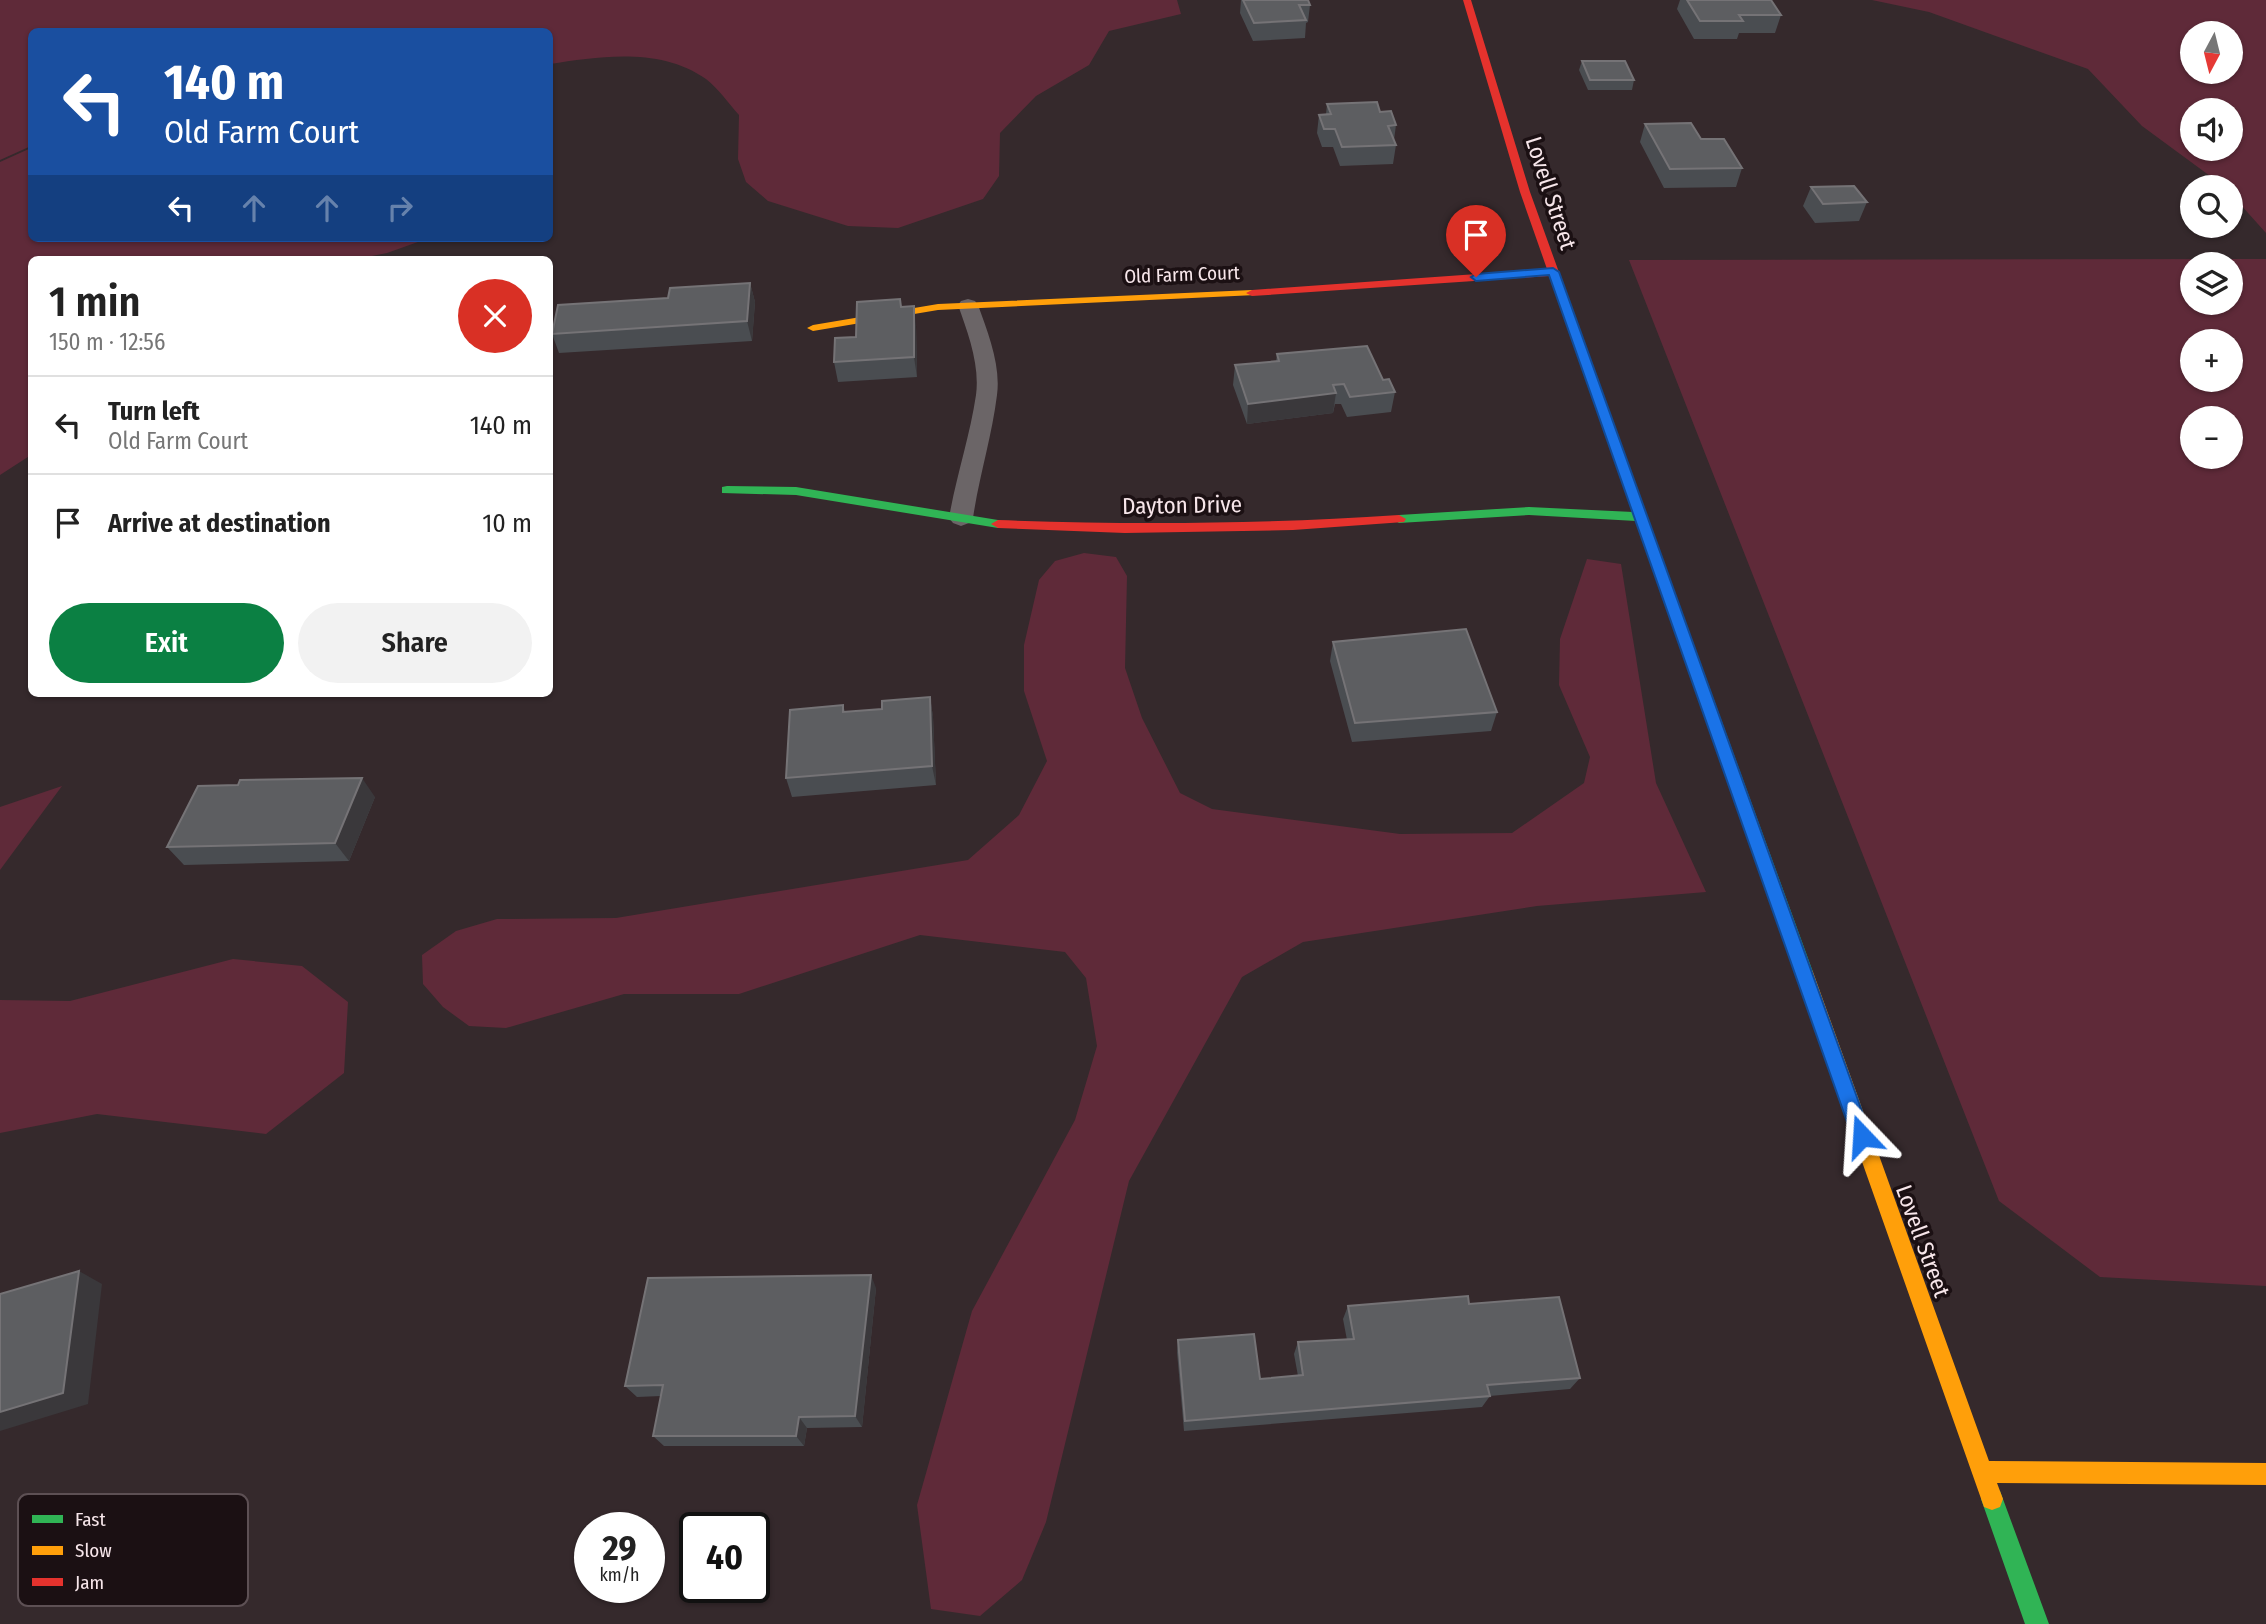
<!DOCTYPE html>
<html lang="en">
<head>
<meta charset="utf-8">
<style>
	:root { --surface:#fff; --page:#f2f2f2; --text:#222; --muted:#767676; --line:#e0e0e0; --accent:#0b8043 }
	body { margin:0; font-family:"Fira Sans Condensed",sans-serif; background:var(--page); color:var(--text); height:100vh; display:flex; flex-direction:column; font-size:26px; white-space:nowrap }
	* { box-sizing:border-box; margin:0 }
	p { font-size:23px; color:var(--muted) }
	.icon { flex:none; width:38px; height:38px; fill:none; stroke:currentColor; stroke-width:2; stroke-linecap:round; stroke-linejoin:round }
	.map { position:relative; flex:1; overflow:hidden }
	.side { position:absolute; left:28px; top:256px; width:525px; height:441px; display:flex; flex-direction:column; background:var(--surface); border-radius:10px; box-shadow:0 2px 5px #0004 }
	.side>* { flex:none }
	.banner { position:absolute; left:28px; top:28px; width:525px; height:214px; border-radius:10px; box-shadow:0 2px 5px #0004; background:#1a4fa0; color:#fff; overflow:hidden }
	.needle { width:46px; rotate:187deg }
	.buttons { position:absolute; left:2180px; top:21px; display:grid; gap:14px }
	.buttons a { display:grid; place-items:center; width:63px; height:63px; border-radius:50%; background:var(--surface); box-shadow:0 2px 5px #0004; font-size:35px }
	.speed { position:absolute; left:574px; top:1512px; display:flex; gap:14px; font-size:35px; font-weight:700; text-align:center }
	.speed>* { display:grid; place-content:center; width:91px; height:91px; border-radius:50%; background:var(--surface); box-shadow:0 2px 5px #0004; line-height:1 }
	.speed small { font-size:18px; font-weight:400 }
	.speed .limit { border:4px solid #111; border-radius:10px; background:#fff; color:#111 }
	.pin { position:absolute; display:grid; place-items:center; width:60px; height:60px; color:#fff; margin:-72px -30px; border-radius:50% 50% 50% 0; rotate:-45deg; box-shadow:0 0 7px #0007 }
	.pin .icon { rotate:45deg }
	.me { position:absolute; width:77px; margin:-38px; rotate:340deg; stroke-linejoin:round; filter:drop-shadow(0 0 5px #0008) }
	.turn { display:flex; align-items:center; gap:24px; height:147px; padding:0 21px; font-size:32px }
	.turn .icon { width:91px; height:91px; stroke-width:2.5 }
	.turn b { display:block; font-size:49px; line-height:60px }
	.lanes { display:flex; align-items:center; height:66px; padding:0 21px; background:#0003; justify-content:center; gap:35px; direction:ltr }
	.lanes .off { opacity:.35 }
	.round { display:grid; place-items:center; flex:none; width:74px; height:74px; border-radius:37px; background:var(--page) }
	.head { display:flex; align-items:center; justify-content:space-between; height:119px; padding:0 21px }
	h1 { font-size:42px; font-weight:600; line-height:52px }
	.button { display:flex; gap:14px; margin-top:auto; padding:14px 21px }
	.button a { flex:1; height:80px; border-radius:42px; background:var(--accent); color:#fff; font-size:28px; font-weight:600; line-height:80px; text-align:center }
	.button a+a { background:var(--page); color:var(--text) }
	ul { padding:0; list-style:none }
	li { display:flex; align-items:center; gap:21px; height:98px; padding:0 21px; border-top:2px solid var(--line) }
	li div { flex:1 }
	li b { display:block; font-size:26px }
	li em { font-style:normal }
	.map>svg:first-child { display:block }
</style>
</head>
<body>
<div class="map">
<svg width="2266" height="1624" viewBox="0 0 2266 1624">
	<rect width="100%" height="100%" fill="#35292c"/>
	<!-- green -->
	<path fill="#5f2a39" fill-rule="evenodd" d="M0,0H1177L1181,14L1109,31L1089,65L1036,96L1000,133L999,176L983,199L898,228L848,226L768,201L746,182L738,159L739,115C729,104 718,88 706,79C661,47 600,56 550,64V32H32L31,146L0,160Z
		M1872,0H2266V233L2231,194V187H2225L2142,126L2088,69L1929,12ZM2231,33V72H2193V33ZM2193,110H2231V149H2193Z
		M31,148L32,238H429L387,253L357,259H32L31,455L0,475V162Z
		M2266,259V1286L2100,1277L1999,1201L1629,260ZM2231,264V303H2193V264ZM2193,341H2231V380H2193ZM2193,418H2231V457H2193Z
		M1084,553L1116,557L1127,576L1125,668L1142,718L1180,793L1212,809L1400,834L1512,833L1584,783L1590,757L1559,685L1560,639L1587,559L1621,564L1656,783L1706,892L1537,906L1303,942L1242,977L1129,1181L1046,1522L1022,1580L980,1616L931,1609L917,1505L972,1311L1075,1120L1097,1046L1086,978L1065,952L920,935L739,994H624L506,1028L469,1026L443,1007L423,984L422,955L456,931L497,919L616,918L968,860L1019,815L1047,761L1024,691V645L1039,580L1055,561Z
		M62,786L0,870V807Z
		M233,959L302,966L348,1002L344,1073L266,1134L97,1114L0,1133V1000L70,1001Z"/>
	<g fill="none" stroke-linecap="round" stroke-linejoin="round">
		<!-- lane -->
		<path fill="#6b6567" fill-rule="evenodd" d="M968,299L975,301L978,305C988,333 1001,365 997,395C992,436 979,477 973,518L969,523L961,526L953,523L949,518C956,477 970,436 976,395C980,365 968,333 958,305L961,301Z"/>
		<!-- fast -->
		<path fill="#30b455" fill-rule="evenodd" d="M1629,479L1635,483L1813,972L1810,977L1804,979L1798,977L1795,972L1636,521L1529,515L1399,523L1392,519L1399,515L1529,507L1633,512L1623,483Z
			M727,486L796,487L998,520L1005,524L998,528L796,495L722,493V487Z
			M1992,1488L2000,1491L2049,1624H2025L1981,1499L1984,1491Z"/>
		<!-- slow -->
		<path fill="#ff9f0a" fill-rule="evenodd" d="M1252,290L1256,291V295L938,310L813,331L807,328L813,325L938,304Z
			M1804,965L1810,967L1813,972L1989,1461L2266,1463V1485L1997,1483L2003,1499L2000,1507L1992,1510L1984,1507L1795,972L1798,967Z"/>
		<!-- jam -->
		<path fill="#e5322d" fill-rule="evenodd" d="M1463,0H1471L1530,192L1635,483L1634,486L1629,487L1623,483L1549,276L1252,296L1246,293L1252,290L1547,269L1520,192Z
			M1399,515L1406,519L1404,522L1293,530L1125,533L998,528L991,524L998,520C1133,525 1264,524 1399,515Z"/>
	</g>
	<!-- wall -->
	<path fill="#4a4d51" d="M1241,0H1308L1310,5L1308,22L1306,23L1305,38L1253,41L1240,13Z
		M1680,0H1771L1781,15L1775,33H1739L1737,39H1694L1677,9Z
		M1582,61L1634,80L1632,90H1588L1579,70Z
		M1327,104L1396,125L1394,140L1396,145L1393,164L1340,166L1333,147H1322L1317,133L1319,115L1326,114Z
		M1645,124L1701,139L1742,168L1736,187L1664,188L1640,142Z
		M1811,187L1867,202L1859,221L1815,223L1803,206Z
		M750,283L755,302L752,341L559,353L552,334Z
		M902,307L916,326L917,377L838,382L834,362L856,337Z
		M1277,354L1383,380L1395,392L1391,412L1347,417L1341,404H1335L1333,413L1247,424L1233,385L1235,365L1276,361Z
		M1333,642L1497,712L1491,731L1352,742L1330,661Z
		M930,697L933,717L936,785L792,797L786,778L843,705L845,712L882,709Z
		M375,797L349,861L184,865L167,847Z
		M876,1288L862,1427L807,1428L804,1446H664L653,1436L661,1396L637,1397L625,1386Z
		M1469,1304L1580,1378L1570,1389L1490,1396L1482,1407L1184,1431L1177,1352L1178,1340L1260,1379L1298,1376L1294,1354L1298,1342L1347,1340L1343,1319L1348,1306Z"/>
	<!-- shaded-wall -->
	<path fill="#3a383b" d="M750,283L755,302L752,341L747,321Z
		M914,306L916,326L917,377L914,357Z
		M1336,393L1333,413L1247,424L1248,404Z
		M930,697L933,717L936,785L932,766Z
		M362,778L375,797L349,861L335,843Z
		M79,1271L102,1284L88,1404L0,1431V1412Z
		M871,1275L876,1288L862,1427L855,1416Z
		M799,1417L807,1428L804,1446L796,1436Z"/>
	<!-- building -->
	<path fill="#5d5e61" stroke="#757376" stroke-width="2" d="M1243,0H1308L1310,5H1299L1306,20L1254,23Z
		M1687,0H1771L1781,15H1739L1743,21H1700Z
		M1582,61H1625L1634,80H1590Z
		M1377,102L1380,112L1391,111L1396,125L1388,126L1396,145L1342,147L1335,129H1324L1319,115L1331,114L1327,104Z
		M1691,123L1701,139H1724L1742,168L1670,169L1645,124Z
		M1854,186L1867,202L1823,204L1811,187Z
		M750,283L747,321L552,334L558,305L668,298L670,288Z
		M900,299L901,307L914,306V357L834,362L835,338L856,337L857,302Z
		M1367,346L1383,380L1389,379L1395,392L1350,397L1344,384L1333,385L1336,393L1248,404L1235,365L1279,361L1277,354Z
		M1466,629L1497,712L1355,723L1333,642Z
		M930,697L932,766L786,778L790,710L843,705V712L882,709V701Z
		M362,778L335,843L167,847L198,786L238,785L240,780Z
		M79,1271L63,1393L0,1412V1294Z
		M871,1275L855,1416L799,1417L796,1436H653L663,1385L625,1386L648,1278Z
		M1468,1296L1469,1304L1559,1297L1580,1378L1487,1385L1490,1396L1185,1421L1178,1340L1254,1334L1260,1379L1303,1375L1298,1342L1354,1339L1348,1306Z"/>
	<!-- route -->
	<path fill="#1a73e8" stroke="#114b97" stroke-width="2" d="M1553,268L1559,272L1871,1136L1868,1143L1862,1145L1855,1143L1852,1136L1549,275L1476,281L1471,277L1476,274Z"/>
	<g text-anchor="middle" stroke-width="7" stroke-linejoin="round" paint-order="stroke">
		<!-- far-street labels -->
		<g font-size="19" fill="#f7e6ea" stroke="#1b1013">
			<text transform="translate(1182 274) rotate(-2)" y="7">Old Farm Court</text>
		</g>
		<!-- street labels -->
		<g font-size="23" fill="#f7e6ea" stroke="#1b1013">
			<text transform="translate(1551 193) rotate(72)" y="8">Lovell Street</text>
			<text transform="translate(1182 505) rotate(-1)" y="8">Dayton Drive</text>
			<text transform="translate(1923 1241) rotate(70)" y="8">Lovell Street</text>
		</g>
	</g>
	<!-- legend -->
	<rect x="18" y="1494" width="230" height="112" rx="10" fill="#1b1013" stroke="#5d5054" stroke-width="2"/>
	<rect x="32" y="1515" width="31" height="8" fill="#30b455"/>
	<rect x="32" y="1546" width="31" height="9" fill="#ff9f0a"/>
	<rect x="32" y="1578" width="31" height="8" fill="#e5322d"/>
	<g font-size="19" fill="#f7e6ea">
		<text x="75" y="1526">Fast</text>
		<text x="75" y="1557">Slow</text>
		<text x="75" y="1589">Jam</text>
	</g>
</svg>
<div class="buttons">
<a><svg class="needle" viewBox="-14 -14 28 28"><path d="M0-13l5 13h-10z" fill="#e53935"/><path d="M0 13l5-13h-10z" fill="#767676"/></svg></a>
<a><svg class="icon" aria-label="sound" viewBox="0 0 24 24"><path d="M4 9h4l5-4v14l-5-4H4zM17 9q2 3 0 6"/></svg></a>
<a><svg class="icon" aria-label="search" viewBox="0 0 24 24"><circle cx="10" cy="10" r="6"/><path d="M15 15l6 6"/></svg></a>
<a><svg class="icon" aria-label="layers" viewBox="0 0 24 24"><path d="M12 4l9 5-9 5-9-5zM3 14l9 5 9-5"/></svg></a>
<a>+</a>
<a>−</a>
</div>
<div class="speed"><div>29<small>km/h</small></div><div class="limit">40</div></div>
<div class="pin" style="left:1476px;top:277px;background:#d93025"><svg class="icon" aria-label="arrive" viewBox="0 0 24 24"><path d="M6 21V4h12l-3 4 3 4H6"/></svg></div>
<svg class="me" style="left:1862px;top:1136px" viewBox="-20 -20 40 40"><path d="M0-17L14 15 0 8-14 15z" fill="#1a73e8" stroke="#fff" stroke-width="4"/></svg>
<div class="banner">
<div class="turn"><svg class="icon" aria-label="left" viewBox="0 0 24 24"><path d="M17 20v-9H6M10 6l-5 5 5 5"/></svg><div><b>140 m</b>Old Farm Court</div></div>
<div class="lanes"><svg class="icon" aria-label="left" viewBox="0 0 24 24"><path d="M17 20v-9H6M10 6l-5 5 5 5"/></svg><svg class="icon off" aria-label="ahead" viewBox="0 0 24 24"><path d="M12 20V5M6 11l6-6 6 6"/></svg><svg class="icon off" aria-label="ahead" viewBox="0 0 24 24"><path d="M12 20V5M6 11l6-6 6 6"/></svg><svg class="icon off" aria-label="right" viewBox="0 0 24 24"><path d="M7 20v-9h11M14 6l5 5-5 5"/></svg></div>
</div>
<section class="side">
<div class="head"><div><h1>1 min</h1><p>150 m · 12:56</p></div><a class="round" style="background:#d93025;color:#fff"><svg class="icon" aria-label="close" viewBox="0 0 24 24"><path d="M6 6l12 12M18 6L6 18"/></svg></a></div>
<ul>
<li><svg class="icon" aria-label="left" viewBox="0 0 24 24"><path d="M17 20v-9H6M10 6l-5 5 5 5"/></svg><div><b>Turn left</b><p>Old Farm Court</p></div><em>140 m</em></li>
<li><svg class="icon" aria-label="arrive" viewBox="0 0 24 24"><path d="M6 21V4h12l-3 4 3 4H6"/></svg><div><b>Arrive at destination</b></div><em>10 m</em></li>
</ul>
<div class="button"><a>Exit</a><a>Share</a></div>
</section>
</div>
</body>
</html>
